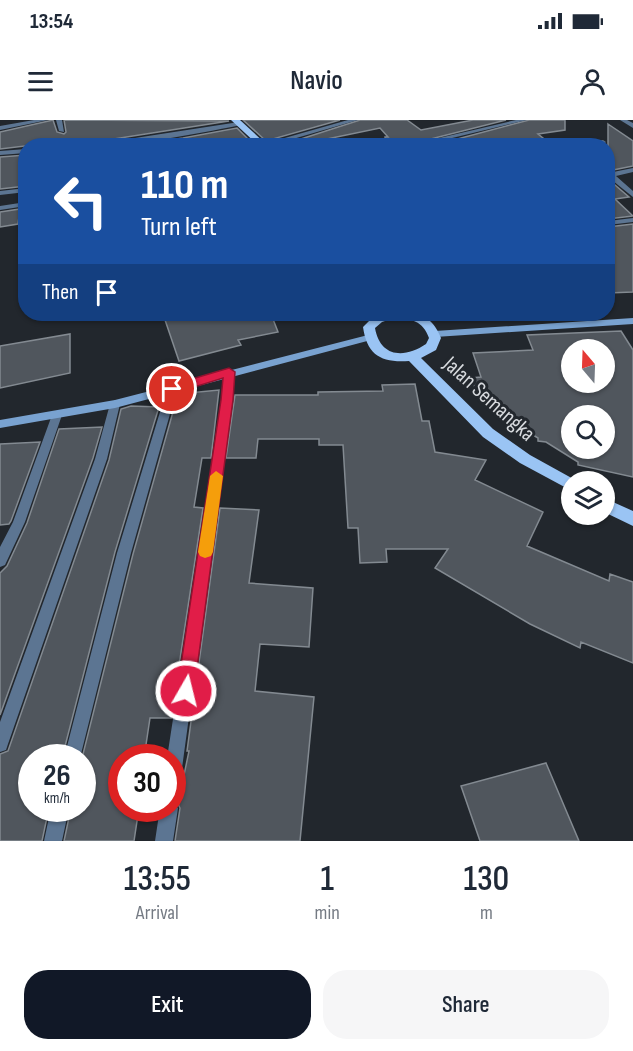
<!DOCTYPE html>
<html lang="en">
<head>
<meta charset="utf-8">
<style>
	:root { --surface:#fff; --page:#f6f6f7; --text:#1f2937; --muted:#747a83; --accent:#111827 }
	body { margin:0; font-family:"Sofia Sans Condensed",sans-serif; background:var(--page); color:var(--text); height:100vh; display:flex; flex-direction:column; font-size:22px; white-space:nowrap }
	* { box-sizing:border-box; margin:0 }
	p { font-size:20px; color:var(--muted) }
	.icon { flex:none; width:33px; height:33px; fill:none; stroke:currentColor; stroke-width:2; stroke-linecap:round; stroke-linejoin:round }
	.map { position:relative; height:721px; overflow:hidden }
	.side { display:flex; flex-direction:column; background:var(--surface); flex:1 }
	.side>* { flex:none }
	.hud { position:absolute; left:18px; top:18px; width:597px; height:183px; border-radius:24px; box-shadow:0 2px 4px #0004; background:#1a4fa0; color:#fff; overflow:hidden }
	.needle { width:39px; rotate:341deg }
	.tools { position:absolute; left:561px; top:219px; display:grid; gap:12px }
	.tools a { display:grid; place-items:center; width:54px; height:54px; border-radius:50%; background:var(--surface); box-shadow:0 2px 4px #0004; font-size:30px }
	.speed { position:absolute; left:18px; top:624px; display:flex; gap:12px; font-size:30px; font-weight:700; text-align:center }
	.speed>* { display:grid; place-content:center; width:78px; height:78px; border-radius:50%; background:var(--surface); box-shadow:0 2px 4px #0004; line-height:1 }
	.speed small { font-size:15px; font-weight:400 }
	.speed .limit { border:9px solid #d22; background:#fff; color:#111 }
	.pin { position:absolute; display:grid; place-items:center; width:51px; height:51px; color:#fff; margin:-26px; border:3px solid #fff; border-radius:50%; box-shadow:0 2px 6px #0007 }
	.me { position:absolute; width:66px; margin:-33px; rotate:8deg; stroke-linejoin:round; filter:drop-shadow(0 0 4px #0008) }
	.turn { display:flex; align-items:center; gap:21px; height:126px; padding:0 24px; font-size:27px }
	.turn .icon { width:78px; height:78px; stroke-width:2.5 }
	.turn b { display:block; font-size:42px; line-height:51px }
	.then { display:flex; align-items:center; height:57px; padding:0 24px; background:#0003; gap:12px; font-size:22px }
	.eta { display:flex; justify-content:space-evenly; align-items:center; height:102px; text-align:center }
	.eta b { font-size:36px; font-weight:600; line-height:42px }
	.button { display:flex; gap:12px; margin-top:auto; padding:12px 24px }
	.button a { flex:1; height:69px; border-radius:24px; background:var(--accent); color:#fff; font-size:24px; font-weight:600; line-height:69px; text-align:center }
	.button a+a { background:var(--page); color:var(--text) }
	.status { display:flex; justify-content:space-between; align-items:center; height:42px; padding:0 30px; background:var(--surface); direction:ltr }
	.status svg { height:16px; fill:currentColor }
	header { display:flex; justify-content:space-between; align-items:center; height:78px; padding:0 24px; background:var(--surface); font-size:27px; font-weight:600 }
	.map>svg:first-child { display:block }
</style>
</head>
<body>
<div class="status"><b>13:54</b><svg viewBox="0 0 49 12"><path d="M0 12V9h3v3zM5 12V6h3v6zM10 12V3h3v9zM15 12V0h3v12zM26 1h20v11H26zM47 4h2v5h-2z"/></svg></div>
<header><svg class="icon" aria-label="menu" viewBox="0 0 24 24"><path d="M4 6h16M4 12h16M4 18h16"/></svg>Navio<svg class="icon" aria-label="person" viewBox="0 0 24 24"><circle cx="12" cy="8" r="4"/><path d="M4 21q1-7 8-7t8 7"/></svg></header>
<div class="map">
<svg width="633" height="721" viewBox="0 0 633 721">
	<rect width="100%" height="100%" fill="#22272d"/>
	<!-- building -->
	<path fill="#50565d" stroke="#838a91" stroke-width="1.5" fill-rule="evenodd" d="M53,0L57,12L64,14L66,12L64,0L229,1L69,26H66V21L0,29V12Z
		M243,0H340L266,21Z
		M360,0H407L421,10L473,0H506L403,26H386L385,17H388L380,8L327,19L333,26H279Z
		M529,0H565V10L538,14L553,26H431Z
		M608,4L633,21V46L608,51Z
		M237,8L255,26H131L183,18Z
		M26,35V66L0,69V37Z
		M608,59L629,77L615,79L633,96L608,99Z
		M20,89L18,104L0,107V92Z
		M633,104V172L608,173V107Z
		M163,194H271L278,212L238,220L241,225L179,241Z
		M621,211L633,230V357L578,345V342L546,322L538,321V318L488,288L476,274L471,258L481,257L473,233L533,230L527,215ZM572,230H604V262H572ZM572,296H604V328H572Z
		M70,214V253L0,268V226Z
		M415,264L422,301H429L435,332L486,340L475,360L543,392L527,426L609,461L610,454L633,462V543L581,522L580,528L530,504L435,448L448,429H386L387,442L360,443L358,408H348L343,325H319V319H258L256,338H226L235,275H318V272L383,271L382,265Z
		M219,270L211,338H202L194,387L203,388L171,598H150L144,638H122V688H139L134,721H64L71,688H82V638L133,434L178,274Z
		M131,286L159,287L115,432L62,638H32V688H49L42,721H0V634L8,631L109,340L121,289Z
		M102,307L93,338L0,595V453L7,446L27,403L59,309Z
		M40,322L11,401L9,404L0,405V324Z
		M220,388L259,390L249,463L313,468L309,527L260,524L255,571L314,577L300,721H175L180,688L178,684L189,631H187Z
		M546,643L579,721H480L461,666Z"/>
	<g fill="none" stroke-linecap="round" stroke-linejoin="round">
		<!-- street -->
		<path fill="#5c7592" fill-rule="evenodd" d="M34,0H48L0,10V6Z
			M56,0H62L64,12L59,11Z
			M348,0H358L269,26L260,25Z
			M516,0H527L419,26H405Z
			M620,0H627L633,3V8Z
			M239,2L242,4L241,5C191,15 134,26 83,26Z
			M603,20L606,22L605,23L573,26Z
			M26,29V33L0,35V31Z
			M633,48V52L616,56L633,71V77L608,57V53Z
			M26,68V72L0,75V71Z
			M26,82V86L0,90V86Z
			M633,98V102L608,105V101Z
			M229,248L234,252L232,280L180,663L178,669L172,671V638H167L222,280L224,252Z
			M172,265L177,269L131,433L80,638H64L117,433L167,269Z
			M115,280L120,284L107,339L8,624L6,630L0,632V602L95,339L110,284Z
			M57,291L62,295L25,402L5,445L0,447V427L13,402L52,295Z
			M172,681L178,688L173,721H155L160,688H172Z
			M51,688H69L62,721H44Z"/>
		<!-- secondary -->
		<path fill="#79a2d0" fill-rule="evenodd" d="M633,198V204L435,217L430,214L435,211Z
			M368,215L371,216V220L115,288L0,308V300L115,280Z"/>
		<!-- primary -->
		<path fill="#9ac4f4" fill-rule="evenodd" d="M231,0H240L268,26H259Z
			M382,194C410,194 429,188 441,218L436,230L421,238L493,309L530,335L577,361L572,362V371L520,343L483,317L409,241C381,243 367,235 363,207L374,196ZM394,198C411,198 423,201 429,218L426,224C404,239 380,237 375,208L382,202Z
			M604,378L633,391V406L604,392Z"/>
	</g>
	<!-- route -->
	<path fill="#e11d48" stroke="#92132f" stroke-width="1.5" d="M229,248L235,252L233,280L194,571L192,577L186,579L179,577L177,571L221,280L223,258L172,274L166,269L168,266Z"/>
	<!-- slow -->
	<path fill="#f59e0b" d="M216,351L223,356L213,432L211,436L205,438L200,436L198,432L210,356Z"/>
	<g text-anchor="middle" stroke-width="6" stroke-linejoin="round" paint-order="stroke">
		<!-- street labels -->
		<g font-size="22" fill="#d7dade" stroke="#22272d">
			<text transform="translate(490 278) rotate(42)" y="8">Jalan Semangka</text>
		</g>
	</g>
</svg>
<div class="tools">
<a><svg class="needle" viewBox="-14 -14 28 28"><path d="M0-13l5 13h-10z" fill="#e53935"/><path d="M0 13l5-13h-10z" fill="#747a83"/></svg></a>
<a><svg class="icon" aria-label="search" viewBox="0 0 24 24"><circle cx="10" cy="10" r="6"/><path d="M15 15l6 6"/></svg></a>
<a><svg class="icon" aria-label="layers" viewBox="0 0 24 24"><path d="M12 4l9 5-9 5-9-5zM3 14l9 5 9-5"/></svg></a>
</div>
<div class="speed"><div>26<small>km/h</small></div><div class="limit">30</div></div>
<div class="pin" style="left:172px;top:269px;background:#d93025"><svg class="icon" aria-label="arrive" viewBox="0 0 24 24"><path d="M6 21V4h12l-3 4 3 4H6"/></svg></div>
<svg class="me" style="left:186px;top:571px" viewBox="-20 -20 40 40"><circle r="17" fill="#e11d48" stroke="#fff" stroke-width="3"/><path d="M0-11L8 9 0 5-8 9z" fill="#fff"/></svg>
<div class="hud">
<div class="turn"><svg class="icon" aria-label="left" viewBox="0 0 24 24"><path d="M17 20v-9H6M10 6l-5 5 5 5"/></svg><div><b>110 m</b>Turn left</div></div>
<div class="then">Then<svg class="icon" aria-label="arrive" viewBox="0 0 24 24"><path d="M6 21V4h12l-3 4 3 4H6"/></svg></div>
</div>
</div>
<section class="side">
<div class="eta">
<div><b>13:55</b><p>Arrival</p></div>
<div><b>1</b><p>min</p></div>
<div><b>130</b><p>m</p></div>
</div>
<div class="button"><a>Exit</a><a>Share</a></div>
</section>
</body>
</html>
